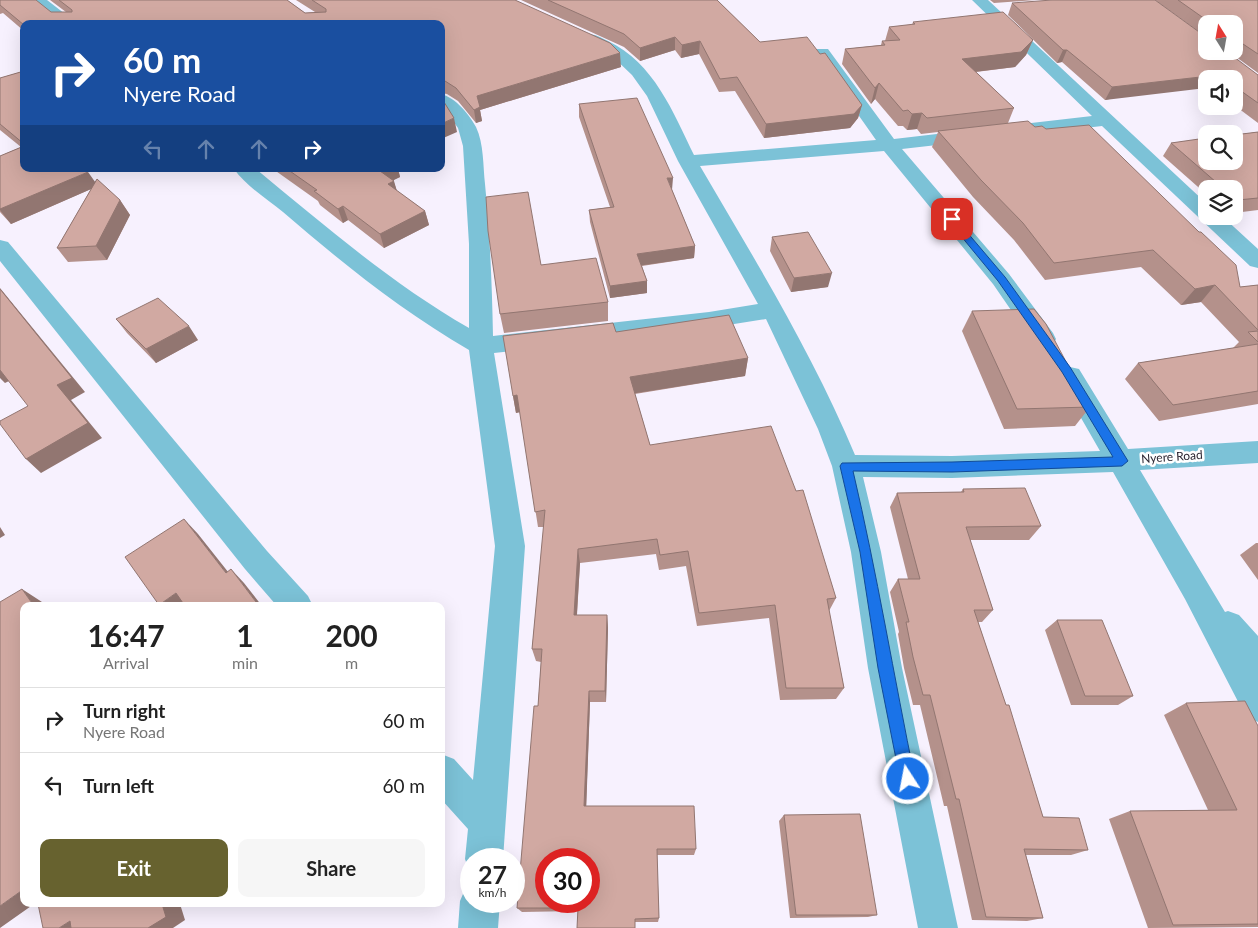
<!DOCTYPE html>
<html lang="en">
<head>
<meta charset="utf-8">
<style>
	:root { --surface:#fff; --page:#f6f6f6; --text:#222; --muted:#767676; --line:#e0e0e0; --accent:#67622f }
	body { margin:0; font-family:Lato,sans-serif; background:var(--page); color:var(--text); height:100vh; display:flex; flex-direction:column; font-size:19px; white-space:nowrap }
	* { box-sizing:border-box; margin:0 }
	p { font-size:16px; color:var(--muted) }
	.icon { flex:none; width:28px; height:28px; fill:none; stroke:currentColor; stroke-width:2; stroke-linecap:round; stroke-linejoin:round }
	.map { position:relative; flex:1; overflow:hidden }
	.drawer { position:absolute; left:20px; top:602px; width:425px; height:305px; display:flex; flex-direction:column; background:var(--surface); border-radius:10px; box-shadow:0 5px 20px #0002 }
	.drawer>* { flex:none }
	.top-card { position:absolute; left:20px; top:20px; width:425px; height:152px; border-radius:10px; box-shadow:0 5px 20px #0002; background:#1a4fa0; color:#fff; overflow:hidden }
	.needle { width:32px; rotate:349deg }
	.fabs { position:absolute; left:1198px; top:15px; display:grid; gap:10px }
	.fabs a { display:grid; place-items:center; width:45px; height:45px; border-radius:10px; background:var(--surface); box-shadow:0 5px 20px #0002; font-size:25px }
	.speed { position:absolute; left:460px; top:848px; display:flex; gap:10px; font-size:25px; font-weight:700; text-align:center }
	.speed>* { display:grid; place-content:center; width:65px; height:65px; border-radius:50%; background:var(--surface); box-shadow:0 5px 20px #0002; line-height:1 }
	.speed small { font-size:12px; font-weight:400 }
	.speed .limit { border:8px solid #d22; background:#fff; color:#111 }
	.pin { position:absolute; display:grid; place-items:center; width:42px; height:42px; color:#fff; margin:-21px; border-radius:10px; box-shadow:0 2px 8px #0006 }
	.me { position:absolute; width:55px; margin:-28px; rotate:349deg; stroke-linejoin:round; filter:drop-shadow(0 0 4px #0008) }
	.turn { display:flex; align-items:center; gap:18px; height:105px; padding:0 20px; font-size:22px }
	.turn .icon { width:65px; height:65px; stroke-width:2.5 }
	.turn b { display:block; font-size:35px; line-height:42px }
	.lanes { display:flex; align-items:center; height:48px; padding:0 20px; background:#0003; justify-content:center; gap:25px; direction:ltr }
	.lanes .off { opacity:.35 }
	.eta { display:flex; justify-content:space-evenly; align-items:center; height:85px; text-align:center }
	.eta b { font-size:30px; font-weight:700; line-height:35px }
	.cta { display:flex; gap:10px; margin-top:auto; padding:10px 20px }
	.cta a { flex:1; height:58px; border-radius:10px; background:var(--accent); color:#fff; font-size:20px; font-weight:700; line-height:58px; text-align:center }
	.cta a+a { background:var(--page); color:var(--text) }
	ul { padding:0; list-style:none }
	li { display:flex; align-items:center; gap:15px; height:65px; padding:0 20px; border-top:1px solid var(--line) }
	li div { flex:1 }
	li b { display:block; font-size:19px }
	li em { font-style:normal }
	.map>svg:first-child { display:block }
</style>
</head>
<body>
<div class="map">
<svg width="1258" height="928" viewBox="0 0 1258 928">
	<rect width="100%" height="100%" fill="#f7f1fe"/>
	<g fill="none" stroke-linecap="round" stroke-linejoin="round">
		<!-- street -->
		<path fill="#7cc2d7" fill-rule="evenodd" d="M31,0H47L78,24H60Z
			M972,0H988L1206,203V216H1222L1258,249V268L1250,266L1102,126L902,149L1009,274L1053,333L1056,339L1053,345L1044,348L1035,345L993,284L884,151L700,166C755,260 813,354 855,455L952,456L1100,451L1057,376L1061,369L1070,367L1079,369L1128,449L1258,441V463L1140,470L1225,612L1228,611L1239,615L1258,636V722L1246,717L1185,599L1113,472L952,478L863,477L881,552L902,668L958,928H918L868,668L851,552L832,466L818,429L766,319L709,328L494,353L525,546L503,859H471L470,873L465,859L468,829L441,799V754L454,759L473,780L495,546L469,350C402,311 342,263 283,212C267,199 246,186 234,169H256C324,225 392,284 469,328V244L463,146L458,128L448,114L441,108V94C456,98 469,114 476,127C484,144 483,166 485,184C490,235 492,285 493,336L709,312L758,304L678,161L647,96L632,75L611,55L582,41L580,38L582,35C592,32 599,37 608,41C654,63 673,112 694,155L876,140L814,52L816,49H828L894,139L1092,116Z
			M0,240L8,242L267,551L308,596L313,606H277L245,569L0,261Z
			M471,885V901H500L498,928H458L460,901L466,887Z"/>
	</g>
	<!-- wall -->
	<path fill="#b4918b" d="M0,0L51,12H66L50,0H287L305,13L315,12L296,0H515L621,67L480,110L482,121L476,123L458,101L447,94L441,93V24H24V31L3,13L0,14Z
		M521,0H717L760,42L820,54L862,105L858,118L850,128L764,138L735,91L719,92L699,54L681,58L675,50L640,61L624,47Z
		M990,0H1035L994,3Z
		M1155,0H1258V73L1228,51H1234V24H1206V37Z
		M1012,3L1258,75V123L1234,105V79H1206L1105,100L1062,62L1057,63L1008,15Z
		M913,22L1033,40L1026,55L1015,67L976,72L1014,108L1008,123L1046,129L1240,287L1258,285V404L1159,421L1125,379L1138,363L1233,348L1239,342L1201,302L1181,305L1141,267L1045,280L1014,240L973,197L932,147L938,132L921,134L917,129L907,130L903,126H898L875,99L871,104L842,64L845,49L881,45L882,41H885L889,27L912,25Z
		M24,71V169L95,182L120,200L130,215L107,260L68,262L57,248L91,189L11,224L0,212V156L21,147L0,130V78Z
		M579,104L672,190L695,246L694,258L642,266L647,281V293L610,298L590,222L589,210L610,207L579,117Z
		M1258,132V210L1234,213V189H1206V194L1163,156L1171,143Z
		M273,169H398L400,177L393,180L397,191L425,211L429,225L384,248L348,220L343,223L320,205L318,201Z
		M772,237L828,287L791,292L770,251Z
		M541,265L608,302V321L504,333L500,314Z
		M972,311L1090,407L1075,426L1004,429L962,331Z
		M116,319L198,340L156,363L127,333Z
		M616,332L748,358L745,376L635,394L650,445L836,598L829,611L844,688L836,699L780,700L769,618L697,626L686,566L659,570L656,554L580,563L577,615H607L608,628L606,702H590L586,806L696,849L694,855H657L659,918L658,922H635L577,911L522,912L517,908L538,706L541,662L536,661L532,649L544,527H538L520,412L516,413L513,396Z
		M963,489L1041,526L1029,540H970L993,610L982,622H978L1043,817L1088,850L1071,855H1026L1043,918L1027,921L972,920L947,806H944L920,705H913L904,668L898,634L899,632L890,592L898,579H908L890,507L897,493L961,492Z
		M1256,543H1258V580L1240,555Z
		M1057,620L1133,696L1118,705H1071L1045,630Z
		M1186,703L1258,726V927L1148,928L1109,819L1130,811L1208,810L1164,715Z
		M784,815L877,915L868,917L790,918L779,821Z"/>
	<!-- shaded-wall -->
	<path fill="#927671" d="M675,37V50L640,61V48Z
		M1033,40L1026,55L1015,67L957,74L962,59Z
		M700,41L699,54L681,58L682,45Z
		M1063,50H1067L1062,62L1057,63Z
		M620,53L621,67L480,110L482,121L476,123L474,110L477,96Z
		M1218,75L1216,79H1206V88L1105,100L1112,87Z
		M879,83L875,99L871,104L875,88Z
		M862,105L858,118L850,128L764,138L766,124Z
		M922,113L917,129L907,130L912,114Z
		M454,118L457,132L441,139V124Z
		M384,169H398L400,177L384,185L380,171Z
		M88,172L98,186L11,224L0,210V209Z
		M667,178H673L672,190Z
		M394,181L398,195L388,184Z
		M120,200L130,215L107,260L96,246Z
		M343,206L348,220L343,223L338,209Z
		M425,211L429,225L384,248L380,234Z
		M695,246L694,258L637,266V254Z
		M832,273L828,287L791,292L794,278Z
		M647,281V293L610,298V286Z
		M1215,285L1201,302L1181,305L1195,289Z
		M0,288L85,392L71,400L102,438L41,473L26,459L57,385L0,289Z
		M189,326L198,340L156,363L146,349Z
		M748,358L745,376L630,394V377Z
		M0,369L11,380L5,383L0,378Z
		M517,395L520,412L516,413L513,396Z
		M184,519L198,534L240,587L226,573Z
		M0,527L5,535L0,538Z
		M578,549L580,563L576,628L574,615Z
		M231,569L244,583L262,606H259Z
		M22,589L42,602L45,606H34Z
		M176,593L191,606H161L159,605Z
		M607,615L608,628L606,702L605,691Z
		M589,691L590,702L586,814L584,806Z
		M24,889V904H34L0,928V906Z
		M162,904H180L185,920L173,928H148Z
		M70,921L87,928H59Z"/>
	<!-- building -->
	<path fill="#d1a9a2" stroke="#927671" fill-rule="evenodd" d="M0,0H36L51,12H72V10L59,0H287L305,13L326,12V9L312,0H515L610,43L620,53L477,96L480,107L474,110L456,88L445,81L441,80V24H24V25L0,5Z
		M548,0H717L760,42L807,37L820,54L825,53L862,105L854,114L766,124L737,77L720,79L700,41L682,45L675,37L640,48L624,34Z
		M1052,0H1155L1206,37V51H1226L1258,75V103L1234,86V79H1224L1218,75L1112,87L1067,50H1063L1012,3Z
		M1178,0H1258V54L1234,38V24H1212Z
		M1003,12L1033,40L1021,52L962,59L1014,108L927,118L922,113L912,114L908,110L903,111L879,83L875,88L845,49L885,45L882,41L900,40L889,27L915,24L913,22Z
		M24,71V144L0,124V78Z
		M637,98L673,178H667L695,246L637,254L647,281L610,286L589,210L614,207L579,104Z
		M441,99L444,102L454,118L441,124Z
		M1028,121L1035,127L1042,126L1046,129L1089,125L1199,232H1201L1236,265L1240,287L1258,285V330L1215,285L1195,289L1153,250L1054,263L1023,223L981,180L938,131Z
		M1258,132V198L1238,200L1234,197V189H1224L1171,143L1206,138V161H1234V135Z
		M24,146V169H84L88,172L0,209V156Z
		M287,169H384L380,171L394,181L388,184L425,211L380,234L343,206L338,209L314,191L317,190Z
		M97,179L120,200L96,246L57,248Z
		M528,192L541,265L596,258L608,302L500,314L488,231L486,197Z
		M808,232L832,273L794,278L772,237Z
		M0,289L72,378L57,385L88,423L26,459L0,424V421L28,406L0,370Z
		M158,298L189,326L146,349L116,319Z
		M1034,309L1046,324L1090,407L1017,409L972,311Z
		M729,315L748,358L630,377L650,445L771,426L796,491L803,490L836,598L827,599L844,688H786L775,605L699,613L688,551L660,555L657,539L578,549L574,615H607L605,691H589L584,806H694L696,849H657L659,918L635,919V928H577L578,908H517L534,706H538L542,649H532L545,510L535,512L517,395L513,396L503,336L613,323L616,332ZM546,859H589V901H546Z
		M1258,331V342L1248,332Z
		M1258,344V391L1173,405L1138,363Z
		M1025,488L1041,526L966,527L993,610H974L1006,705H1009L1043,817L1079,818L1088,850L1024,849L1043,918L986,917L959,799H956L930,695H923L913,657L906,622H909L898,579H920L897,493L964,492L963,489Z
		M184,519L226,573L231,569L259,606H185L176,593L159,605L125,557Z
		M22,589L34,606H24V889L0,906V602Z
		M1057,620H1102L1133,696H1085Z
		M1245,701L1258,726V924L1173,925L1130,811L1237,810L1186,703Z
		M860,814L877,915H796L784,815Z
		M38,904H162L166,917L148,928H71L70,921L59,928H43Z"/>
	<!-- route -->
	<path fill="#1a73e8" stroke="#114b97" d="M952,217L955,218L1005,277L1070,367L1128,461L1122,466L952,472L853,471C877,573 894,677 915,779L913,785L908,787L903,785L900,779L878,668L860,552L840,466L842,463L952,462L1113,457L1062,372L998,281L947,219Z"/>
	<g text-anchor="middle" stroke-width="5" stroke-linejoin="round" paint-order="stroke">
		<!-- street labels -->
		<g font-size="12" fill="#2c2632" stroke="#fff">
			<text transform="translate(1172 457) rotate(-4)" y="4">Nyere Road</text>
		</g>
	</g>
</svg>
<div class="fabs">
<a><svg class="needle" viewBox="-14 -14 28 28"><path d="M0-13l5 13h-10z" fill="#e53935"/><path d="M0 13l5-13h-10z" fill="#767676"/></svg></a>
<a><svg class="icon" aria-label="sound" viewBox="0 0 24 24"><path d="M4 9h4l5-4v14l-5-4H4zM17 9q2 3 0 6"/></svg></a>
<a><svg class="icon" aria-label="search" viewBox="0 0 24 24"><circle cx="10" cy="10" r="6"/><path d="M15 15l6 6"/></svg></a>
<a><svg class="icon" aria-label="layers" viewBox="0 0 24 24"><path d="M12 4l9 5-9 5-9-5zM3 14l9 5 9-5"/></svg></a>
</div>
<div class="speed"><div>27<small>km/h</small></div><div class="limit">30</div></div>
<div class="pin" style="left:952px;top:219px;background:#d93025"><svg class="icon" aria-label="arrive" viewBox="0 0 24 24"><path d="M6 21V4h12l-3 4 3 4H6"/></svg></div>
<svg class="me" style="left:908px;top:779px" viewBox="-20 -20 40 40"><circle r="17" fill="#1a73e8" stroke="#fff" stroke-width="3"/><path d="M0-11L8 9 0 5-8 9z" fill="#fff"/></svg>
<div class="top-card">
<div class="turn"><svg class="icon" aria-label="right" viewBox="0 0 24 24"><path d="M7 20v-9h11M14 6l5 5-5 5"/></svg><div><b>60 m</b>Nyere Road</div></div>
<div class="lanes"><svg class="icon off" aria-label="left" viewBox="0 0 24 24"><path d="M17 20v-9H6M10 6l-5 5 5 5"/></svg><svg class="icon off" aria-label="ahead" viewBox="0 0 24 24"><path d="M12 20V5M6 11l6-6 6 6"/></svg><svg class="icon off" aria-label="ahead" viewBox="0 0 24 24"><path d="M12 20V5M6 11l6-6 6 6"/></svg><svg class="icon" aria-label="right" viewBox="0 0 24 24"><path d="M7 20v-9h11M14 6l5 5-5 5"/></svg></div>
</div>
<section class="drawer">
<div class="eta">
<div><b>16:47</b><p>Arrival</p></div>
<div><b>1</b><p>min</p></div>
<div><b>200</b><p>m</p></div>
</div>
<ul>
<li><svg class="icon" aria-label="right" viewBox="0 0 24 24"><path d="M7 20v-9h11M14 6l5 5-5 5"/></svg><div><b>Turn right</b><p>Nyere Road</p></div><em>60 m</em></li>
<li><svg class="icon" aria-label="left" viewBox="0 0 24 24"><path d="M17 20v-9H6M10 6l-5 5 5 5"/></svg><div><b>Turn left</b></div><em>60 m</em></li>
</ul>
<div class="cta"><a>Exit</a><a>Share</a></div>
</section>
</div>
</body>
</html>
